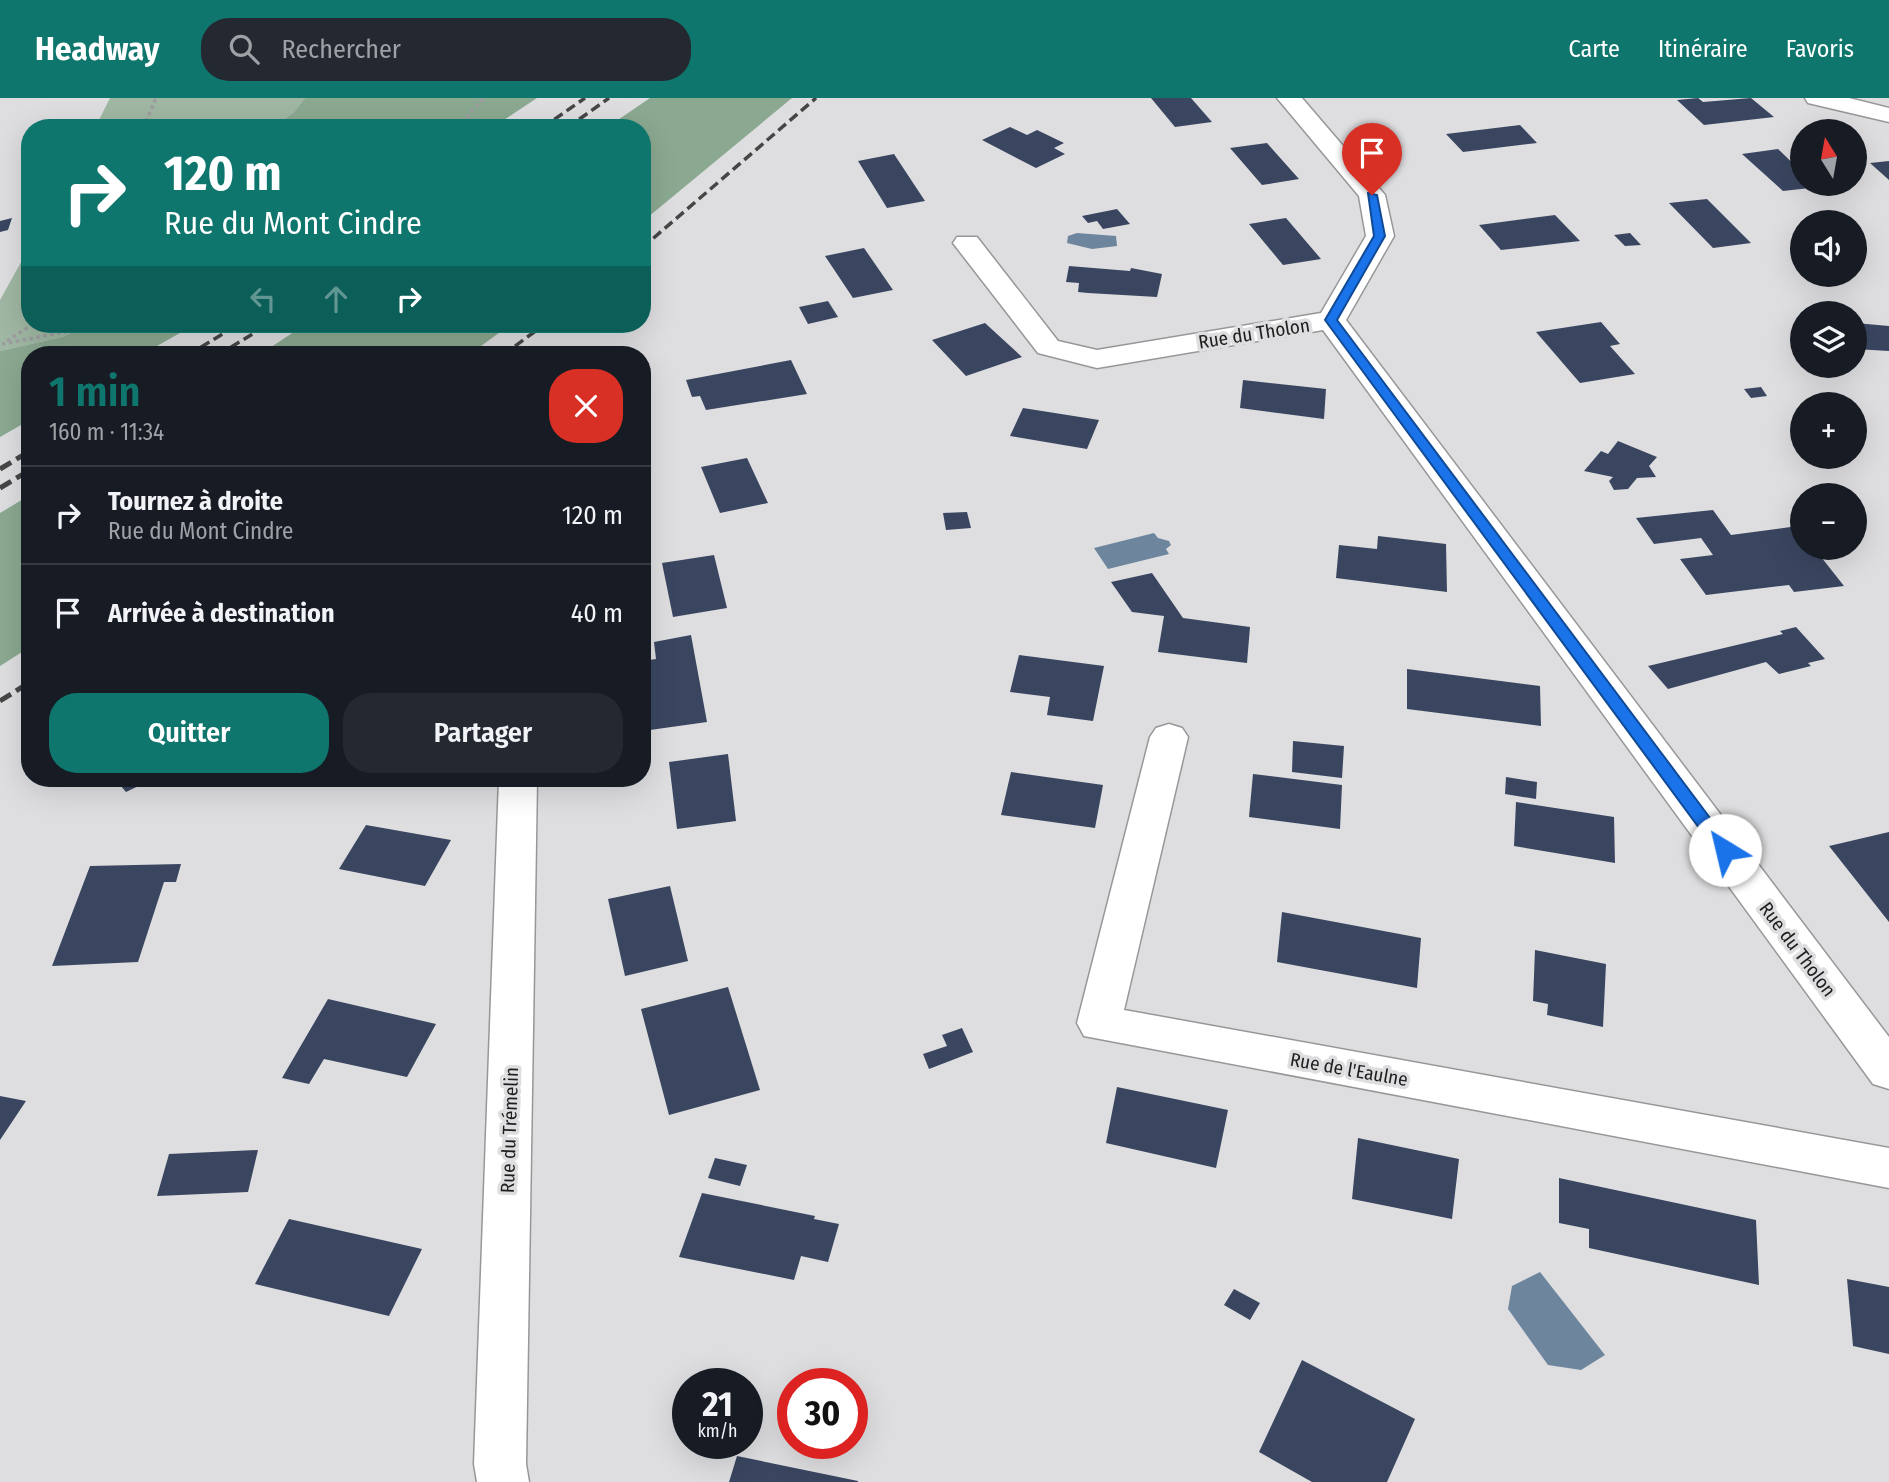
<!DOCTYPE html>
<html lang="fr">
<head>
<meta charset="utf-8">
<style>
	:root { --surface:#171b24; --page:#242831; --text:#f1f3f6; --muted:#9ea1a6; --line:#363941; --accent:#0f766e }
	body { margin:0; font-family:"Fira Sans Condensed",sans-serif; background:var(--page); color:var(--text); height:100vh; display:flex; flex-direction:column; font-size:26px; white-space:nowrap }
	* { box-sizing:border-box; margin:0 }
	p { font-size:23px; color:var(--muted) }
	.icon { flex:none; width:38px; height:38px; fill:none; stroke:currentColor; stroke-width:2; stroke-linecap:round; stroke-linejoin:round }
	.map { position:relative; flex:1; overflow:hidden }
	.sheet { position:absolute; left:21px; top:248px; width:630px; height:441px; display:flex; flex-direction:column; background:var(--surface); border-radius:28px; box-shadow:0 7px 28px #0002 }
	.sheet>* { flex:none }
	.top-card { position:absolute; left:21px; top:21px; width:630px; height:214px; border-radius:28px; box-shadow:0 7px 28px #0002; background:#0f766e; color:#fff; overflow:hidden }
	.needle { width:46px; rotate:349deg }
	.fabs { position:absolute; left:1790px; top:21px; display:grid; gap:14px }
	.fabs a { display:grid; place-items:center; width:77px; height:77px; border-radius:50%; background:var(--surface); box-shadow:0 7px 28px #0002; font-size:35px }
	.speed { position:absolute; left:672px; top:1270px; display:flex; gap:14px; font-size:35px; font-weight:700; text-align:center }
	.speed>* { display:grid; place-content:center; width:91px; height:91px; border-radius:50%; background:var(--surface); box-shadow:0 7px 28px #0002; line-height:1 }
	.speed small { font-size:18px; font-weight:400 }
	.speed .limit { border:10px solid #d22; background:#fff; color:#111 }
	.pin { position:absolute; display:grid; place-items:center; width:60px; height:60px; color:#fff; margin:-72px -30px; border-radius:50% 50% 50% 0; rotate:-45deg; box-shadow:0 0 7px #0007 }
	.pin .icon { rotate:45deg }
	.me { position:absolute; width:77px; margin:-38px; rotate:324deg; stroke-linejoin:round; filter:drop-shadow(0 0 5px #0008) }
	.turn { display:flex; align-items:center; gap:24px; height:147px; padding:0 28px; font-size:32px }
	.turn .icon { width:91px; height:91px; stroke-width:2.5 }
	.turn b { display:block; font-size:49px; line-height:60px }
	.lanes { display:flex; align-items:center; height:66px; padding:0 28px; background:#0003; justify-content:center; gap:35px; direction:ltr }
	.lanes .off { opacity:.35 }
	.round { display:grid; place-items:center; flex:none; width:74px; height:74px; border-radius:28px; background:var(--page) }
	.overview { display:flex; align-items:center; justify-content:space-between; height:119px; padding:0 28px }
	h1 { font-size:42px; font-weight:600; line-height:52px; color:var(--accent) }
	.cta { display:flex; gap:14px; margin-top:auto; padding:14px 28px }
	.cta a { flex:1; height:80px; border-radius:28px; background:var(--accent); color:#fff; font-size:28px; font-weight:600; line-height:80px; text-align:center }
	.cta a+a { background:var(--page); color:var(--text) }
	ul { padding:0; list-style:none }
	li { display:flex; align-items:center; gap:21px; height:98px; padding:0 28px; border-top:2px solid var(--line) }
	li div { flex:1 }
	li b { display:block; font-size:26px }
	li em { font-style:normal }
	header { display:flex; align-items:center; gap:42px; box-sizing:border-box; height:98px; padding:0 35px; background:var(--accent); color:#fff }
	header strong { font-size:33px }
	nav { display:flex; gap:38px; margin-inline-start:auto; font-size:24px }
	.search { width:490px; height:63px; background:var(--page); display:flex; align-items:center; gap:18px; box-sizing:border-box; padding:0 24px; border-radius:28px; color:var(--muted); font-size:26px }
	.map>svg:first-child { display:block }
</style>
</head>
<body>
<header>
<strong>Headway</strong>
<div class="search"><svg class="icon" aria-label="search" viewBox="0 0 24 24"><circle cx="10" cy="10" r="6"/><path d="M15 15l6 6"/></svg>Rechercher</div>
<nav><a>Carte</a><a>Itinéraire</a><a>Favoris</a></nav>
</header>
<div class="map">
<svg width="1889" height="1384" viewBox="0 0 1889 1384">
	<rect width="100%" height="100%" fill="#dedee0"/>
	<!-- green -->
	<path fill="#9fb7a3" d="M110,0H305L294,14L273,30H95Z
		M30,148V226H90L62,239L0,253V202Z"/>
	<!-- forest -->
	<path fill="#8ba890" d="M305,0H537L492,30H273L294,14Z
		M650,0H792L642,124V30H606Z
		M90,226H196L141,257H30V322L0,339V253L62,239Z
		M306,226H511L469,257H259Z
		M30,397V549L0,568V415Z"/>
	<!-- water -->
	<path fill="#6e859e" d="M1077,135L1116,138L1117,148L1092,151L1067,145L1068,138Z
		M1154,435L1158,440L1169,443L1171,447L1166,451L1169,456L1108,471L1094,450Z
		M1540,1174L1605,1257L1581,1272L1548,1267L1508,1211L1512,1188Z"/>
	<!-- building -->
	<path fill="#3a4660" d="M1151,0H1191L1212,24L1175,29Z
		M1698,0L1703,4L1751,0L1774,19L1704,27L1677,2Z
		M1520,27L1537,45L1463,54L1446,36Z
		M1010,29L1027,37L1037,32L1064,45L1054,50L1065,56L1036,70L982,42Z
		M1267,45L1299,81L1262,87L1230,50Z
		M1778,51L1802,74V86L1819,89L1783,93L1742,56Z
		M894,56L925,103L887,110L858,63Z
		M1889,63V82L1870,65Z
		M1707,101L1751,145L1713,150L1669,105Z
		M1117,111L1130,126L1103,131L1097,123L1088,125L1082,118Z
		M1555,117L1580,143L1501,152L1479,127Z
		M12,120L8,132L0,134V123Z
		M1286,120L1321,161L1283,167L1249,126Z
		M1630,135L1641,147L1625,148L1614,137Z
		M864,150L893,192L853,200L825,158Z
		M1069,168L1130,173L1131,170L1162,176L1157,199L1088,195L1078,194L1079,185L1066,184Z
		M828,203L838,219L808,226L799,209Z
		M1601,224L1620,246L1610,248L1635,276L1580,285L1536,234Z
		M985,225L1022,259L966,278L932,242Z
		M1855,225L1889,228V253L1855,251Z
		M791,262L807,296L706,312L700,298L692,299L686,282Z
		M1243,282L1326,291L1324,321L1240,310Z
		M1761,289L1767,298L1751,300L1744,291Z
		M1023,310L1099,322L1087,351L1010,338Z
		M1618,343L1657,359L1649,368L1656,379L1637,380L1628,391L1614,392L1609,383L1613,379L1584,373L1601,353L1608,356Z
		M747,360L768,405L720,415L701,369Z
		M1713,412L1731,437L1798,428L1802,435V450H1814L1844,488L1794,494L1789,487L1706,497L1680,461L1713,457L1701,440L1654,446L1636,420Z
		M967,414L971,430L946,432L943,415Z
		M1378,438L1446,446L1447,494L1336,480L1339,447L1377,451Z
		M714,457L727,510L673,519L662,465Z
		M1152,475L1183,520L1250,529L1247,565L1158,554L1164,518L1132,514L1111,484Z
		M1796,529L1825,561L1808,565L1811,568L1779,576L1766,564L1668,591L1648,568L1783,536L1780,533Z
		M691,537L707,624L650,632L642,563L656,561L654,544Z
		M1019,557L1104,568L1093,623L1047,617L1050,599L1010,594Z
		M1407,571L1540,588L1541,628L1407,611Z
		M1293,643L1344,648L1342,680L1292,674Z
		M728,656L736,723L677,731L669,664Z
		M1011,674L1103,687L1095,730L1001,717Z
		M1253,676L1342,687L1340,731L1249,719Z
		M1506,679L1537,684L1536,701L1505,696Z
		M115,681H153L126,694Z
		M1516,704L1614,719L1615,765L1514,748Z
		M366,727L451,742L425,788L339,771Z
		M1889,734V824L1829,748Z
		M181,766L176,784H164L138,864L52,868L90,768Z
		M670,788L688,863L625,878L608,801Z
		M1282,814L1421,840L1417,890L1277,864Z
		M1535,852L1606,866L1603,929L1547,917L1548,906L1533,903Z
		M728,889L760,992L669,1017L641,911Z
		M328,901L436,926L407,979L324,961L309,986L282,980Z
		M962,930L973,954L929,971L923,956L947,948L942,937Z
		M1117,989L1228,1012L1216,1070L1106,1045Z
		M0,998L26,1003L0,1042Z
		M1358,1040L1459,1061L1452,1121L1352,1101Z
		M258,1052L248,1094L157,1098L169,1056Z
		M715,1060L747,1067L740,1088L708,1080Z
		M1559,1080L1756,1122L1759,1187L1589,1150V1131L1559,1125Z
		M702,1095L815,1118L814,1121L839,1126L828,1164L801,1158L794,1182L679,1159Z
		M289,1121L422,1151L389,1218L255,1186Z
		M1847,1181L1889,1189V1256L1853,1248Z
		M1234,1191L1260,1205L1250,1222L1224,1207Z
		M1302,1262L1415,1321L1387,1384H1312L1259,1354Z
		M737,1358L858,1383V1384H729Z"/>
	<g fill="none" stroke-linecap="round" stroke-linejoin="round">
		<!-- minor casing -->
		<g stroke="#969798" stroke-width="3">
			<path id="minor" d="M1277,0H1302L1385,97L1394,138L1346,222L1889,939V991L1873,986L1323,232L1097,270L1038,255L953,145L957,139H977L1058,243L1097,252L1321,215L1366,138L1359,98Z
				M1805,0H1849L1889,10V24L1808,5Z
				M1169,626L1182,630L1188,639L1124,912L1889,1050V1090L1084,938L1077,925L1150,639L1156,630Z
				M499,681H537L526,1366L529,1384H477L474,1366Z"/>
		</g>
		<!-- path -->
		<path stroke="#9d9d9f" stroke-width="3.5" stroke-dasharray="3.5 3.5" stroke-linecap="butt" d="M143,30L156,0
			M457,30L484,0
			M7,243L33,226
			M2,246L65,234L81,226"/>
		<!-- minor -->
		<use href="#minor" fill="#fff" fill-rule="evenodd"/>
		<!-- rail-far1 -->
		<path stroke="#464646" stroke-width="3.5" stroke-dasharray="10 5" stroke-linecap="butt" d="M542,30L585,0
			M567,30L609,0
			M642,150L816,0
			M188,257L239,226
			M218,257L269,226
			M503,257L545,226"/>
		<!-- rail -->
		<path stroke="#464646" stroke-width="5" stroke-dasharray="13 6" stroke-linecap="butt" d="M0,371L30,353
			M0,390L30,372
			M0,603L30,584"/>
	</g>
	<!-- route -->
	<path fill="#1a73e8" stroke="#114b97" stroke-width="2" d="M1368,95L1377,97L1385,138L1337,222L1731,748V757H1719L1325,222L1374,138Z"/>
	<g text-anchor="middle" stroke-width="7" stroke-linejoin="round" paint-order="stroke">
		<!-- street labels -->
		<g font-size="19" fill="#1e1e1e" stroke="#dedee0">
			<text transform="translate(1254 235) rotate(-9)" y="7">Rue du Tholon</text>
			<text transform="translate(1798 851) rotate(53)" y="7">Rue du Tholon</text>
			<text transform="translate(1349 971) rotate(10)" y="7">Rue de l'Eaulne</text>
			<text transform="translate(509 1032) rotate(-88)" y="7">Rue du Trémelin</text>
		</g>
	</g>
</svg>
<div class="fabs">
<a><svg class="needle" viewBox="-14 -14 28 28"><path d="M0-13l5 13h-10z" fill="#e53935"/><path d="M0 13l5-13h-10z" fill="#9ea1a6"/></svg></a>
<a><svg class="icon" aria-label="sound" viewBox="0 0 24 24"><path d="M4 9h4l5-4v14l-5-4H4zM17 9q2 3 0 6"/></svg></a>
<a><svg class="icon" aria-label="layers" viewBox="0 0 24 24"><path d="M12 4l9 5-9 5-9-5zM3 14l9 5 9-5"/></svg></a>
<a>+</a>
<a>−</a>
</div>
<div class="speed"><div>21<small>km/h</small></div><div class="limit">30</div></div>
<div class="pin" style="left:1372px;top:97px;background:#d93025"><svg class="icon" aria-label="arrive" viewBox="0 0 24 24"><path d="M6 21V4h12l-3 4 3 4H6"/></svg></div>
<svg class="me" style="left:1725px;top:752px" viewBox="-20 -20 40 40"><circle r="19" fill="#fff"/><path d="M0-13L10 11 0 6-10 11z" fill="#1a73e8"/></svg>
<div class="top-card">
<div class="turn"><svg class="icon" aria-label="right" viewBox="0 0 24 24"><path d="M7 20v-9h11M14 6l5 5-5 5"/></svg><div><b>120 m</b>Rue du Mont Cindre</div></div>
<div class="lanes"><svg class="icon off" aria-label="left" viewBox="0 0 24 24"><path d="M17 20v-9H6M10 6l-5 5 5 5"/></svg><svg class="icon off" aria-label="ahead" viewBox="0 0 24 24"><path d="M12 20V5M6 11l6-6 6 6"/></svg><svg class="icon" aria-label="right" viewBox="0 0 24 24"><path d="M7 20v-9h11M14 6l5 5-5 5"/></svg></div>
</div>
<section class="sheet">
<div class="overview"><div><h1>1 min</h1><p>160 m · 11:34</p></div><a class="round" style="background:#d93025;color:#fff"><svg class="icon" aria-label="close" viewBox="0 0 24 24"><path d="M6 6l12 12M18 6L6 18"/></svg></a></div>
<ul>
<li><svg class="icon" aria-label="right" viewBox="0 0 24 24"><path d="M7 20v-9h11M14 6l5 5-5 5"/></svg><div><b>Tournez à droite</b><p>Rue du Mont Cindre</p></div><em>120 m</em></li>
<li><svg class="icon" aria-label="arrive" viewBox="0 0 24 24"><path d="M6 21V4h12l-3 4 3 4H6"/></svg><div><b>Arrivée à destination</b></div><em>40 m</em></li>
</ul>
<div class="cta"><a>Quitter</a><a>Partager</a></div>
</section>
</div>
</body>
</html>
